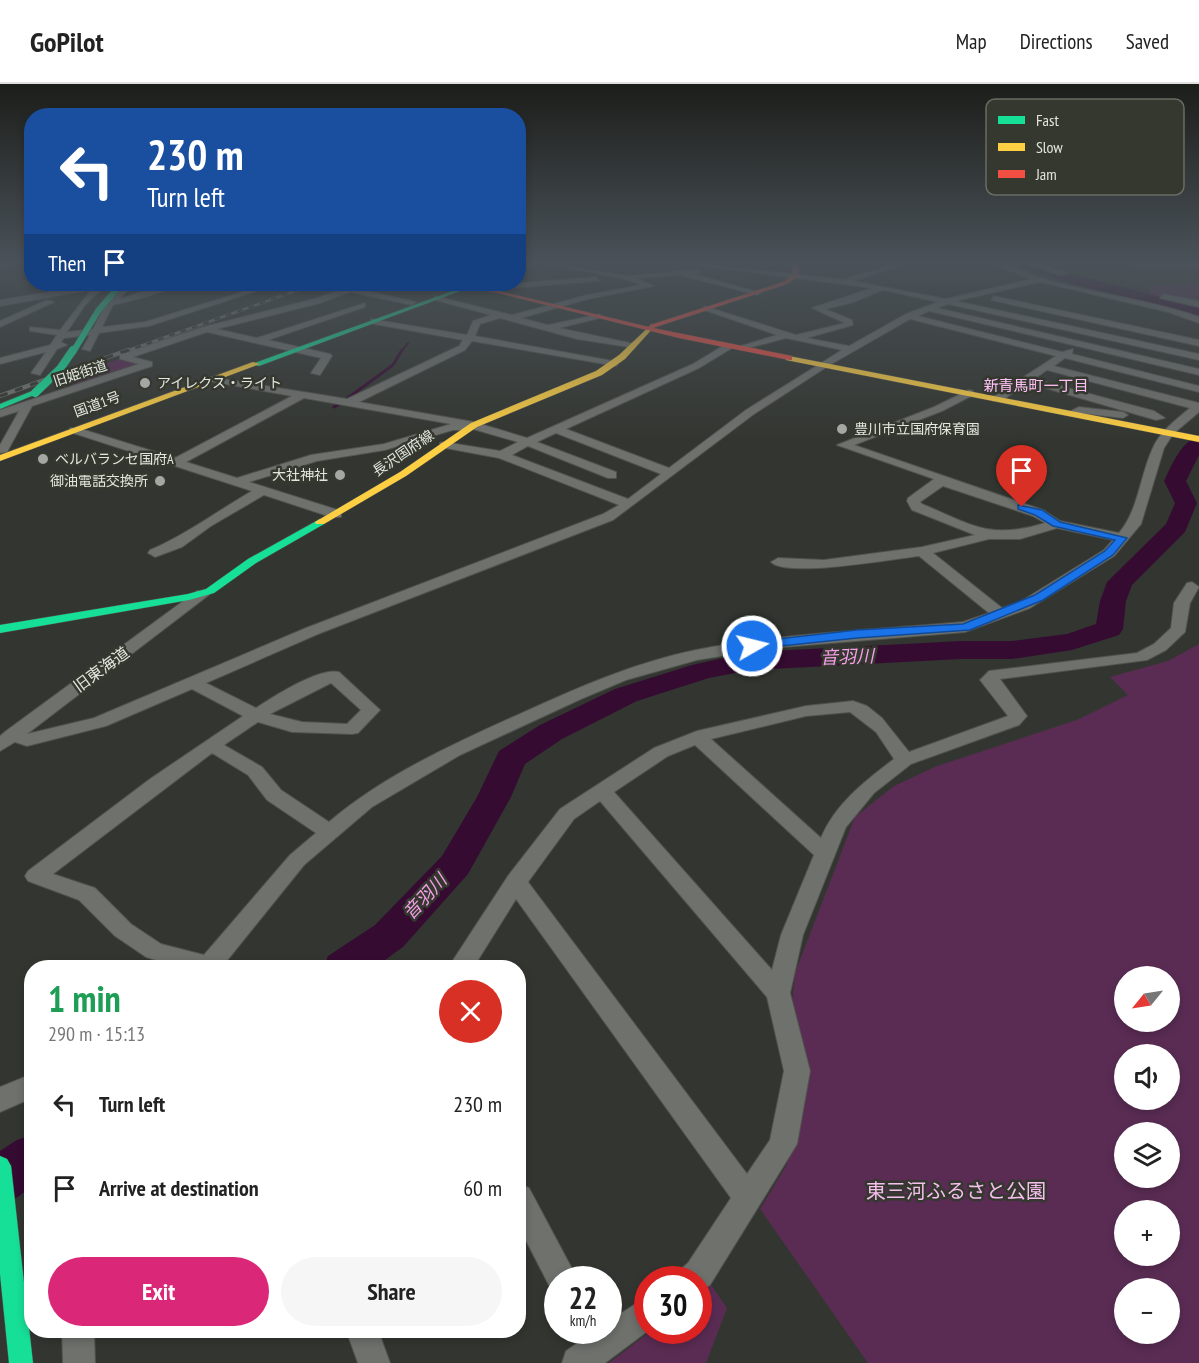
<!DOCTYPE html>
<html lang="en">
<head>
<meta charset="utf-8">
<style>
	:root { --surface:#fff; --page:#f6f6f6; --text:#222; --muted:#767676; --line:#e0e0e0; --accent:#db2777 }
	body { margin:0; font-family:"PT Sans Narrow","Noto Sans JP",sans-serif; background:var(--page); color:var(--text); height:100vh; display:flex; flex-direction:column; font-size:22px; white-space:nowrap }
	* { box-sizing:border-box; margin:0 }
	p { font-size:20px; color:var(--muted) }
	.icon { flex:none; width:33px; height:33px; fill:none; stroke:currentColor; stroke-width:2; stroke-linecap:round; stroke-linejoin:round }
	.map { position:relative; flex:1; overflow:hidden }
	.panel { position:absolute; left:24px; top:876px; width:502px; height:378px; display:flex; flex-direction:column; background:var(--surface); border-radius:24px; box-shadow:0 3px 9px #0003 }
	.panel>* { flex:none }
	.hud { position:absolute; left:24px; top:24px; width:502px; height:183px; border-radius:24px; box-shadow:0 3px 9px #0003; background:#1a4fa0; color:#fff; overflow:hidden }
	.needle { width:39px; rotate:240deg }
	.controls { position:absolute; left:1114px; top:882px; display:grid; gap:12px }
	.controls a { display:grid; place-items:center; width:66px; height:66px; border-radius:50%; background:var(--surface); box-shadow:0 3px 9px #0003; font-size:30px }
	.speed { position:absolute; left:544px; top:1182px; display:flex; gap:12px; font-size:30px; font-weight:700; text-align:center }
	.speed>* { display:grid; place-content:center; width:78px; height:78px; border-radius:50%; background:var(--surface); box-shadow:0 3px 9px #0003; line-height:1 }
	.speed small { font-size:15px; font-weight:400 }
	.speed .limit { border:9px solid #d22; background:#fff; color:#111 }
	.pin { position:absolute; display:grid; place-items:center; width:51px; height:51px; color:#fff; margin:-62px -26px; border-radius:50% 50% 50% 0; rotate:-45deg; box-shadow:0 0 6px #0007 }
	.pin .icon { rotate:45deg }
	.me { position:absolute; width:66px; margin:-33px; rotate:82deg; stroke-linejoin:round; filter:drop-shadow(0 0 4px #0008) }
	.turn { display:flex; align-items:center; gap:21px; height:126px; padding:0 24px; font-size:27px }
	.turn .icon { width:78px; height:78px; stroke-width:2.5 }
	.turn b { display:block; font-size:42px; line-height:51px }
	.then { display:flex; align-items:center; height:57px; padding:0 24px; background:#0003; gap:12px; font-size:22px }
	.round { display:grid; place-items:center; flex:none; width:63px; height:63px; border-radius:32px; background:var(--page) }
	.headline { display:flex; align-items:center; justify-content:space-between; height:102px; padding:0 24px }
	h1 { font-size:36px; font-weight:600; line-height:45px; color:#1e9e55 }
	.action { display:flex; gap:12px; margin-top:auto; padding:12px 24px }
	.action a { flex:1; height:69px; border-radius:36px; background:var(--accent); color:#fff; font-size:24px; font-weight:600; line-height:69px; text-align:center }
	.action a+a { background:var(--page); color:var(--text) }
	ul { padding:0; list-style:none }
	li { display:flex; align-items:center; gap:18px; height:84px; padding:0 24px }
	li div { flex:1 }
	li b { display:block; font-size:22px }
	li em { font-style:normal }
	header { display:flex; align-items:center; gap:36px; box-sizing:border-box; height:84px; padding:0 30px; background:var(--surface); border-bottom:2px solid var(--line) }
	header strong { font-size:28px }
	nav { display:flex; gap:33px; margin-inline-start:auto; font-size:21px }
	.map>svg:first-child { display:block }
</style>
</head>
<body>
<header>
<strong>GoPilot</strong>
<nav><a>Map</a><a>Directions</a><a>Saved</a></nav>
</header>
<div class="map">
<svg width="1199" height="1279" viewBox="0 0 1199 1279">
	<rect width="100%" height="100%" fill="#333630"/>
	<!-- built -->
	<path fill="#3a4032" d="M1028,177H1199V199L1129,203L1073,191Z"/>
	<!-- green -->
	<path fill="#5a2c54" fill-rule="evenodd" d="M1127,177H1199V185L1157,187L1118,179Z
		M1199,200V223L1148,211L1151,208L1144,202Z
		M118,275L140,281L65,306L89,287Z
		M1199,560V1279H868L760,1125L786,1082L810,993L791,931L795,889L855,733L894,702L937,682L1077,636L1128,611L1110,593L1168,577ZM1125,892H1170V938H1125ZM1125,970H1170V1016H1125ZM1125,1048H1170V1094H1125ZM1125,1126H1170V1172H1125ZM1125,1204H1170V1250H1125Z
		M711,1201L727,1224L706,1279H609L651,1247L699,1246V1210Z"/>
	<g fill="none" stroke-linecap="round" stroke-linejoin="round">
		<!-- stream-far1 -->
		<path stroke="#350b32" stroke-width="2" d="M401,268L408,259"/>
		<!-- stream -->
		<path stroke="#350b32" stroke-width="3" d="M345,316L393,281L402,266
			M334,323L339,320"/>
		<!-- river -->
		<path fill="#350b32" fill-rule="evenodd" d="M1003,177H1021L1199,223V231L1077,201Z
			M1199,352V371L1186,397L1197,419L1185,448L1132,501L1126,517L1123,545L1119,551L1072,566L1012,575H961L751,586L709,594L637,617L562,655L525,680L511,713L468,790L403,863L374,884H323L328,872L375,841L442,772L477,713L499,667L540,641L615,605L692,581L751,568L961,557H1012L1067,550L1096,540L1100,517L1107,498L1166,440L1175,419L1164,397C1172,381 1181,357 1199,352Z
			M32,1050V1102L18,1113L0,1120V1067L15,1057Z"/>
		<!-- street casing -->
		<g stroke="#50524d" stroke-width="2">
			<path id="street" d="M11,177H22L0,184V180Z
				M535,177L629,192L698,185L701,189L694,190L761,209L757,211L680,191L636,194L654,202L588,215L521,234L548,241L600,230V234L559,244L635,260V264L577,255L500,234L480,240L475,252L613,277L618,280L616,282L472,257L465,266L359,318L474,338L527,354L693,280L726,260H732V264L699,284L566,345L669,384L746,326L842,266L786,254L741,266V262L777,251L704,226V222L796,251L845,239L812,224L872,204L679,179L676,177L849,196V193L906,177H915L853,197L946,215L1031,195L984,177C1003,175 1024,188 1041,194C1093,210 1148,215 1199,233V239L1168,228L1040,198L956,217L1199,270V276L948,220L937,224L1199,285V291L929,227L918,232L1062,268L1073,265L1072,270L1199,302V308L1065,274L1054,282L1199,319V328L1173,350L1164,364L1141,440L1114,472L1030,524L965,548L771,564L697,576L626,596L581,615L460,671L372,723L304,781L221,884H181L146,873L115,852L79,816L28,797L25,792L28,787L150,695L243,632L192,605L106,642L27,662L15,658L0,667V652L6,647L197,507H207L210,510L27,650L94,634L306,544L603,430L619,421L499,374L440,363V359L444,358L500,367L518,358L466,343L465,346H453L385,366L317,377L249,398L341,427V433H331L264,411L211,442L182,463L155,473L148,469L150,466C184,452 219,426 252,407L70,348V344H78L175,374L292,312L214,298L210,297V293L347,315L459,262L463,256L374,240L371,239V235L467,251L473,237L491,231L435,216V212L512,231L587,211L641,201L624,195ZM883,206L938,218L906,230L849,262L807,254L853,241L852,236L825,225L851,219ZM910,235L1056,272L993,313V317H1001L1028,299L1156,336L1165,334L1154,327L1034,295L1047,286L1190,324C1176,336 1159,348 1152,366C1140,393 1138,427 1119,449L1060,437L1043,426L854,361L942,327L973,311V307L969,306L934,323L837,361L934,395L908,414L907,417L912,426L975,451L922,463L824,476L778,474L771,478C786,494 894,475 919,472L989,529L963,538C874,546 784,549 696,566C632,579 573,606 513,633C449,662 383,692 329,738L281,706L262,683L224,661L258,638L292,648L352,650L358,649L380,626L339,588C319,583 273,613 256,624L206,599L318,550L613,436L754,330L828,282ZM304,314L451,340L384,360L311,371L237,394L186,378ZM556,349L661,390L628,415L512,371L528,362L608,394H616V388L537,358ZM943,402L1033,432L1045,439C990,456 972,441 922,420L920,418ZM1057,444L1113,456L1104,466L1020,518L1002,524L933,469L989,455H1020ZM331,599L361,626L347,640L302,638L270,630ZM212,669L248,691L267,716L316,749L290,771L204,871L161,860L131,840L95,804L53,790Z
				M1021,177H1031L1067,189L1060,191Z
				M596,193L599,197L497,205L492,208L488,206L495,201Z
				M99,200H107L85,221L67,248L93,245L107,217L126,200H134L119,215C139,210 160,198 179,200C162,210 133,216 113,221L102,243L145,238L267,200H278L149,242L99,249L90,267L82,265L90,251L64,254L61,258L67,261L57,265L40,291L31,289L46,268L0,280V274L50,261L57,251L30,247V243L60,246L91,206L0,222V216Z
				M358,200H368L359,205L416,218L412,221L350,208L320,219L217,245L257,254L365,219V223L268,256L330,270L332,272L320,291L311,289L321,274L207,248L133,273L152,278V282L32,322L7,368L0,369V361L19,327L0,333V326L139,280L120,275V271L203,243L314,215Z
				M1163,210L1199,217V223L1160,214Z
				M994,212L1199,256V262L991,216Z
				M47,216L54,218L0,243V237Z
				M1079,323L1123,328L1128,331L1123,334L1080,329L1072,332L1067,329Z
				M1192,498L1199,503L1190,519L1185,548L1166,566L1147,576L1000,595L1027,632L1019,641L911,680L874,709L846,743L803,851L790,909L810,987L797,1060L710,1201L699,1208V1196H677L681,1185L688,1179L731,1114L516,815L473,884H448L508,792L560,725L654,664L697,647L806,622L853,617L867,622L882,634L909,668L1008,632L980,596L989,587L1137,569L1154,560L1171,544L1174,519L1187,499ZM850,628L876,648L894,675C865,697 835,720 821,754L711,655L806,632ZM695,661L814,771L781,851L772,886L614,708L668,672ZM600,717L767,913L784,987L770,1056L747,1090L528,798L574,735Z
				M32,990V1014L0,1028V1003Z
				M519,1100L529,1104L578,1196H558V1209L552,1207L519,1143Z
				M648,1212L649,1246L605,1279H562L566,1267L579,1258L574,1246H609V1237Z
				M62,1246H94L95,1279H63Z
				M346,1246H378L390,1279H358Z"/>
		</g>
		<!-- fast casing -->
		<g stroke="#50524d" stroke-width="1">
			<path id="fast" d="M535,177H542L519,186V182Z
				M472,200H479L259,282L252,280Z
				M32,307L39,309L0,325V320Z
				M320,435L324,436V440L256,479L214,509L189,516L0,549V541L188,510L206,505L248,475Z
				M0,1072L7,1075L11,1082L33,1279H9L0,1190Z"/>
		</g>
		<!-- slow casing -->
		<g stroke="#50524d" stroke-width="1">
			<path id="slow" d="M652,240L654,243L625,275L602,291L477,343L406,392L324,440H316L315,438L400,388L471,339L596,287L619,271Z
				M789,272L1199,352V358L786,276V272Z
				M253,278L260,280L0,377V371Z"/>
		</g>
		<!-- jam casing -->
		<g stroke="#50524d" stroke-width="1">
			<path id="jam" d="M791,177H797L799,192L787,200L653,244L792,272V276H789L679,254L462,200H470L649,243L650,241L783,198L793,191Z"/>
		</g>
		<!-- street -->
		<use href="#street" fill="#6f716d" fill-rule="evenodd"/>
		<!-- fast -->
		<use href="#fast" fill="#16e098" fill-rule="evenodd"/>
		<!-- slow -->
		<use href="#slow" fill="#ffcf43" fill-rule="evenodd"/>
		<!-- jam -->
		<use href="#jam" fill="#f24e42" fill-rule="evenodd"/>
		<!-- rail-far1 casing -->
		<g stroke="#71726f" stroke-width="3">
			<path id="rail-far1" d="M124,268L315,200"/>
		</g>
		<!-- rail casing -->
		<g stroke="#71726f" stroke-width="4.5">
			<path id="rail" d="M0,312L128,266"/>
		</g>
		<!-- rail-far1 -->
		<use href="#rail-far1" stroke="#34382e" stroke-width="2" stroke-dasharray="6" stroke-linecap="butt"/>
		<!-- rail -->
		<use href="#rail" stroke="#34382e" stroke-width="3" stroke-dasharray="8" stroke-linecap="butt"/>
		<!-- fast-bridge-far1 casing -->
		<g stroke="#50524d" stroke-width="7" stroke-linecap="butt">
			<path id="fast-bridge-far1" d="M73,268L98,227L121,200"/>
		</g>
		<!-- fast-bridge casing -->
		<g stroke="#50524d" stroke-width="9" stroke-linecap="butt">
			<path id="fast-bridge" d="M35,309L60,285L73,266"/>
		</g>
		<!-- fast-bridge-far1 -->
		<use href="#fast-bridge-far1" stroke="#16e098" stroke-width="6"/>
		<!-- fast-bridge -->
		<use href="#fast-bridge" stroke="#16e098" stroke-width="8"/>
	</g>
	<!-- sky -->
	<linearGradient id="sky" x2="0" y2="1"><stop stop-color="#1c1e1a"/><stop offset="0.5" stop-color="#4a5259"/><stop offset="1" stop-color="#4a5259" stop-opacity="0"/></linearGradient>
	<rect width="1199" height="356" fill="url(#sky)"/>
	<!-- route -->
	<path fill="#1a73e8" stroke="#114b97" stroke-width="1.5" d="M1018,421L1042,426L1060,438L1127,454L1113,471L1043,516L970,546L857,554L752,565L746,562L752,558L857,546L963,540L1035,511L1105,467L1115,456L1053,442L1035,431L1018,425Z"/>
	<!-- markers -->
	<g fill="#a5a8a2" stroke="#34382e" stroke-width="2">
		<circle cx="145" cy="299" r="6"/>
		<circle cx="842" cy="345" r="6"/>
		<circle cx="43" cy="375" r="6"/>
		<circle cx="340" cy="391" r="6"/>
		<circle cx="160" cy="397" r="6"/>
	</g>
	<g text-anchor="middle" stroke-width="5" stroke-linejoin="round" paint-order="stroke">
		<!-- far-street labels -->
		<g font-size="14" fill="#e3e6e0" stroke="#34382e">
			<text transform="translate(80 289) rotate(-18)" y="5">旧姫街道</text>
			<text transform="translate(97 320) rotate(-20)" y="5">国道1号</text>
			<text transform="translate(403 369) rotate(-34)" y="5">長沢国府線</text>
		</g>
		<!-- far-poi labels -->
		<g font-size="14" fill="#e3e6e0" stroke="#34382e" text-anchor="start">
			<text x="157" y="304">アイレクス・ライト</text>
			<text x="854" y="350">豊川市立国府保育園</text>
			<text x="55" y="380">ベルバランセ国府A</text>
			<text x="328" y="396" text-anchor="end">大社神社</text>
			<text x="148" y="402" text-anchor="end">御油電話交換所</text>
		</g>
		<!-- far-neighbourhood labels -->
		<g font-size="15" fill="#ffc0f6" stroke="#34382e">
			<text x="1036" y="307">新青馬町一丁目</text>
		</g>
		<!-- street labels -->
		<g font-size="16" fill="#e3e6e0" stroke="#34382e">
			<text transform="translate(101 585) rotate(-36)" y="6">旧東海道</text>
		</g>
		<!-- water labels -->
		<g font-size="18" font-style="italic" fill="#f89eec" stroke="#34382e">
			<text transform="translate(847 573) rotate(-2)" y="6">音羽川</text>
			<text transform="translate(425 813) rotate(-47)" y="6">音羽川</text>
		</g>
		<!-- near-park labels -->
		<g font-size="20" fill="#f6bfee" stroke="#34382e">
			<text x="956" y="1114">東三河ふるさと公園</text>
		</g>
	</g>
	<!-- legend -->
	<rect x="986" y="15" width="198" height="96" rx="9" fill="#34382e" stroke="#696c63" stroke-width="1.5"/>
	<rect x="998" y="32" width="27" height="8" fill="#16e098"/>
	<rect x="998" y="59" width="27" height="8" fill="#ffcf43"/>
	<rect x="998" y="86" width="27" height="8" fill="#f24e42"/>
	<g font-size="16" fill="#e3e6e0">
		<text x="1036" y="42">Fast</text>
		<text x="1036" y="69">Slow</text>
		<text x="1036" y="96">Jam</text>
	</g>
</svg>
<div class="controls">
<a><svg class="needle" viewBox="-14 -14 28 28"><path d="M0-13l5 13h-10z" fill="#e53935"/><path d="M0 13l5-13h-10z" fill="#767676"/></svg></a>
<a><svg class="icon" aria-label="sound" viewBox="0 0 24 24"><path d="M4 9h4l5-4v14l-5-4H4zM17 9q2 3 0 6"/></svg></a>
<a><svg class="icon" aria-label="layers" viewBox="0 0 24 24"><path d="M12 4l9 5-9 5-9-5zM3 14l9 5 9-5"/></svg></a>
<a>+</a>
<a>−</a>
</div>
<div class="speed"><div>22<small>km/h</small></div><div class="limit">30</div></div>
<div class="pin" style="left:1022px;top:423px;background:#d93025"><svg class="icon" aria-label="arrive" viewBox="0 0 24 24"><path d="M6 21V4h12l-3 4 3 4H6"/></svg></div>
<svg class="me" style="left:752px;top:562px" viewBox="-20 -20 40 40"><circle r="17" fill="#1a73e8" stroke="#fff" stroke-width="3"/><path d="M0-11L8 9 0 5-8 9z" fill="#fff"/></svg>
<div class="hud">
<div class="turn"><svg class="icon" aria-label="left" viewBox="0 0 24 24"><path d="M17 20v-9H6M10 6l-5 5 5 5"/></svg><div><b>230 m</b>Turn left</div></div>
<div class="then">Then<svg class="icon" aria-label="arrive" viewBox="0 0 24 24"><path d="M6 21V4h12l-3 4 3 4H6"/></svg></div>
</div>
<section class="panel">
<div class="headline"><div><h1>1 min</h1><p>290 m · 15:13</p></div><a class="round" style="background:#d93025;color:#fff"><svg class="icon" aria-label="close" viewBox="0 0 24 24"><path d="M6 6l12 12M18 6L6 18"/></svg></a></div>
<ul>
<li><svg class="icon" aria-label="left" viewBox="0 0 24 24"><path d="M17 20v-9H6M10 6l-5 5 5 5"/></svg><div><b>Turn left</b></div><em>230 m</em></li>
<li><svg class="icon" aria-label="arrive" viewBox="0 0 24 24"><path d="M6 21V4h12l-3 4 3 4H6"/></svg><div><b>Arrive at destination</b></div><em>60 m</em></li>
</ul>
<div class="action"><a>Exit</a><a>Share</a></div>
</section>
</div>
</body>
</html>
